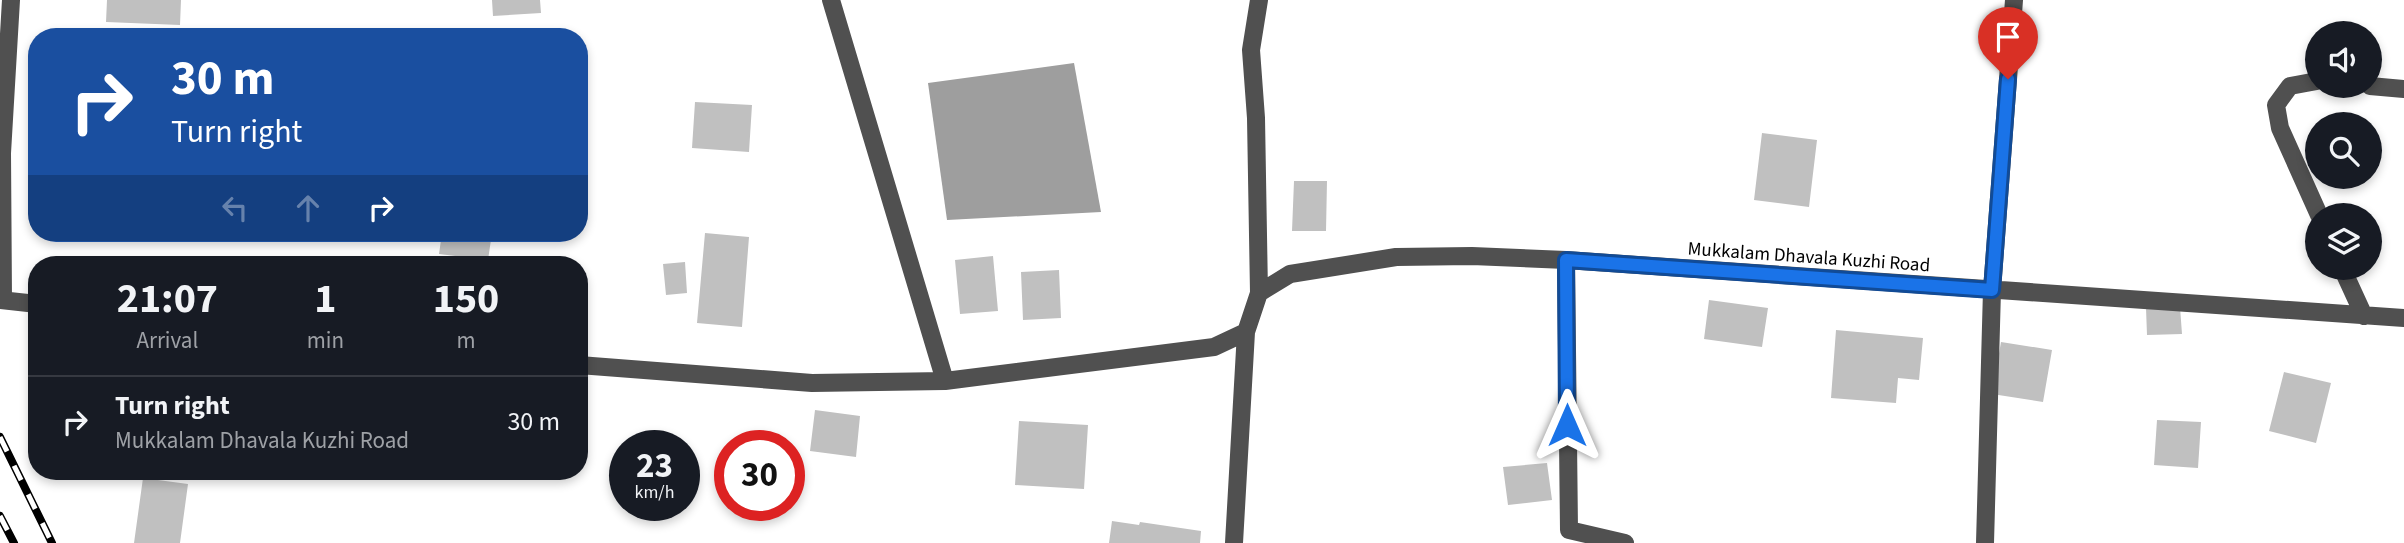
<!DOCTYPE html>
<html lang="en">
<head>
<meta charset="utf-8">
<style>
	:root { --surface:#171b24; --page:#20242c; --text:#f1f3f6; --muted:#9ea1a6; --line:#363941 }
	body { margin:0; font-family:"Source Sans 3",sans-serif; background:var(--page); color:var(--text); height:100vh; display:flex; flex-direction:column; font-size:26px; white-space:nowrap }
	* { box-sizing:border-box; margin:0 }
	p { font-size:23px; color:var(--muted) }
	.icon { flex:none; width:38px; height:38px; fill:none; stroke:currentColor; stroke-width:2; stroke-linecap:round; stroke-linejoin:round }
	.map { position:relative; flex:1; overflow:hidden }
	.details { position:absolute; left:28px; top:256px; width:560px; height:224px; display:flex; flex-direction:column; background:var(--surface); border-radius:28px; box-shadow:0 4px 10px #0003 }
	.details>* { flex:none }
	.guide { position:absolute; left:28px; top:28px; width:560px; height:214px; border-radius:28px; box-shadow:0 4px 10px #0003; background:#1a4fa0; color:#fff; overflow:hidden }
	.controls { position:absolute; left:2305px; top:21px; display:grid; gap:14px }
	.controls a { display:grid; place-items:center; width:77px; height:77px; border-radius:50%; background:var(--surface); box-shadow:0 4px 10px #0003; font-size:35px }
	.speed { position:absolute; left:609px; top:430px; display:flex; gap:14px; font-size:35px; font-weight:700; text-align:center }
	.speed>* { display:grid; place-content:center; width:91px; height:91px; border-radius:50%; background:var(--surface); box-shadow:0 4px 10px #0003; line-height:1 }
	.speed small { font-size:18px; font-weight:400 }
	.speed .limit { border:10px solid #d22; background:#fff; color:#111 }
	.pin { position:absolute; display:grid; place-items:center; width:60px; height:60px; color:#fff; margin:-72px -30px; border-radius:50% 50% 50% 0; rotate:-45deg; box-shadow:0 0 7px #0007 }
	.pin .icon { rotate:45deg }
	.me { position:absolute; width:77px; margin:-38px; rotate:0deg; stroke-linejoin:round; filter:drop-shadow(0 0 5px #0008) }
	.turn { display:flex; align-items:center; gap:24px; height:147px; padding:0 28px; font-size:32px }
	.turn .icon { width:91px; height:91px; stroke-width:2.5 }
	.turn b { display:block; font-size:49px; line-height:60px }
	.lanes { display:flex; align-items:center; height:66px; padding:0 28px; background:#0003; justify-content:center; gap:35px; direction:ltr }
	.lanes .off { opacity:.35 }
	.eta { display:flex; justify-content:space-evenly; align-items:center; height:119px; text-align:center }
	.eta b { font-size:42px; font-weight:700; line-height:49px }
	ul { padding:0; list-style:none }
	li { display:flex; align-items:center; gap:21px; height:91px; padding:0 28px; border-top:2px solid var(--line) }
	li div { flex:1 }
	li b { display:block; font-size:26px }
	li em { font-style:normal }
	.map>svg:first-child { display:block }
</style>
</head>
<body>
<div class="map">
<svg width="2404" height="543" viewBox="0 0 2404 543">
	<rect width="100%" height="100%" fill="#fff"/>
	<!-- water -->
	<path fill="#9e9e9e" d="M1074,63L1101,212L947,220L928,83Z"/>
	<!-- building -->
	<path fill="#c0c0c0" d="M107,0H181L180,25L106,22Z
		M492,0H540L541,13L493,16Z
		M695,102L752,105L749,152L692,148Z
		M1762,133L1817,140L1809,207L1754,200Z
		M1294,181H1327L1326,231H1292Z
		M442,233H492L488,260L439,254Z
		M705,233L749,237L742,327L697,323Z
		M993,256L998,311L960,314L955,260Z
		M685,262L687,293L666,295L663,264Z
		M1059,270L1061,318L1023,320L1021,272Z
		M1709,300L1768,308L1762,347L1704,339Z
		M2180,307L2182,334L2147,335L2146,308Z
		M1836,330L1923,338L1919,380L1898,378L1896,403L1831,398Z
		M2001,342L2052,350L2043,402L1992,394Z
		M2284,372L2331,383L2316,443L2269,431Z
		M815,410L860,416L856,457L810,451Z
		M2157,420L2201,422L2198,468L2154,465Z
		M1019,421L1088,425L1084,489L1015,485Z
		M1547,463L1552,500L1508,505L1503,467Z
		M143,478L188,484L180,543H134Z
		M1112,521L1139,525L1140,522L1201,531L1200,543H1109Z"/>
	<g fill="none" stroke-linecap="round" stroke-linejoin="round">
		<!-- minor -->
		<path stroke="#505050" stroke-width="18" d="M831,0L945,381
			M2317,81L2290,86L2276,105L2280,128L2319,215
			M2370,86L2404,89
			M1566,260L1569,530L1625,543
			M2342,268L2364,316
			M1259,293L1256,118L1251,50L1259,0
			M0,300L37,304
			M3,300L2,153L11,0
			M579,365L812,383L945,381L1214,347L1246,332
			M1234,543L1246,332L1259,293L1290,274L1396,257L1472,256L1566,260L2404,318
			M1985,543L1992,290L2014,0"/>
		<!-- rail casing -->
		<g stroke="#000" stroke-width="8">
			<path id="rail" d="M0,437L52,543
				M0,516L14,543"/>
		</g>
		<!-- rail -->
		<use href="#rail" stroke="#fff" stroke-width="5" stroke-dasharray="16" stroke-linecap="butt"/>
	</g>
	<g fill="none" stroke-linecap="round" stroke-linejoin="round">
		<!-- route casing -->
		<g stroke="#114b97" stroke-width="18">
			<path id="route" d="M1567,425L1566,260L1992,290L2008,79"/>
		</g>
		<!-- route -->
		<use href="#route" stroke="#1a73e8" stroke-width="12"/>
	</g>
	<g text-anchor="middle" stroke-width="5" stroke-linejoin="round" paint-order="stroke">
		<!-- street labels -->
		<g font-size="19" fill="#000" stroke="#fff">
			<text transform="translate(1809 256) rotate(4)" y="7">Mukkalam Dhavala Kuzhi Road</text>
		</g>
	</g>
</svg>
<div class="controls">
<a><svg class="icon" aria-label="sound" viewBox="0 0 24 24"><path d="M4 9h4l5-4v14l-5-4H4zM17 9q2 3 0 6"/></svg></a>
<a><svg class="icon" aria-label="search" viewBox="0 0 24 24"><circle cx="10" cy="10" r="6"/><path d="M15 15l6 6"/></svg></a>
<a><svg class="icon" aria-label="layers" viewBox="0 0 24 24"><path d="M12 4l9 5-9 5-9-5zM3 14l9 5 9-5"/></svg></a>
</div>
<div class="speed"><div>23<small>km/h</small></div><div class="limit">30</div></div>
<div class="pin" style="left:2008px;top:79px;background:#d93025"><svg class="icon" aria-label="arrive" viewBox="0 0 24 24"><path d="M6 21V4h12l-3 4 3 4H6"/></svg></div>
<svg class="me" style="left:1567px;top:425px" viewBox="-20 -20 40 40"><path d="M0-17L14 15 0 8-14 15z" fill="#1a73e8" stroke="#fff" stroke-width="4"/></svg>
<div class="guide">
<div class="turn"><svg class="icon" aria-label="right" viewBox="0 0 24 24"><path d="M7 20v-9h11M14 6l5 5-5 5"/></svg><div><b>30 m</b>Turn right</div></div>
<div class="lanes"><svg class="icon off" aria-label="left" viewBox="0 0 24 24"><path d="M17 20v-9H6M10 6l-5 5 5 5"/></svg><svg class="icon off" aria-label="ahead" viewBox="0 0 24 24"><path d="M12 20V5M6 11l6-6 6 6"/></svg><svg class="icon" aria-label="right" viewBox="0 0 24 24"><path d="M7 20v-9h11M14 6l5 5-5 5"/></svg></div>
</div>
<section class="details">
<div class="eta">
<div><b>21:07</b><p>Arrival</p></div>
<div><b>1</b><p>min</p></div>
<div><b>150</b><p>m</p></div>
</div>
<ul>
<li><svg class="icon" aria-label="right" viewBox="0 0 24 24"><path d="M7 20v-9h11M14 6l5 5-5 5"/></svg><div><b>Turn right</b><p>Mukkalam Dhavala Kuzhi Road</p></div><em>30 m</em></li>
</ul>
</section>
</div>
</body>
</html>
